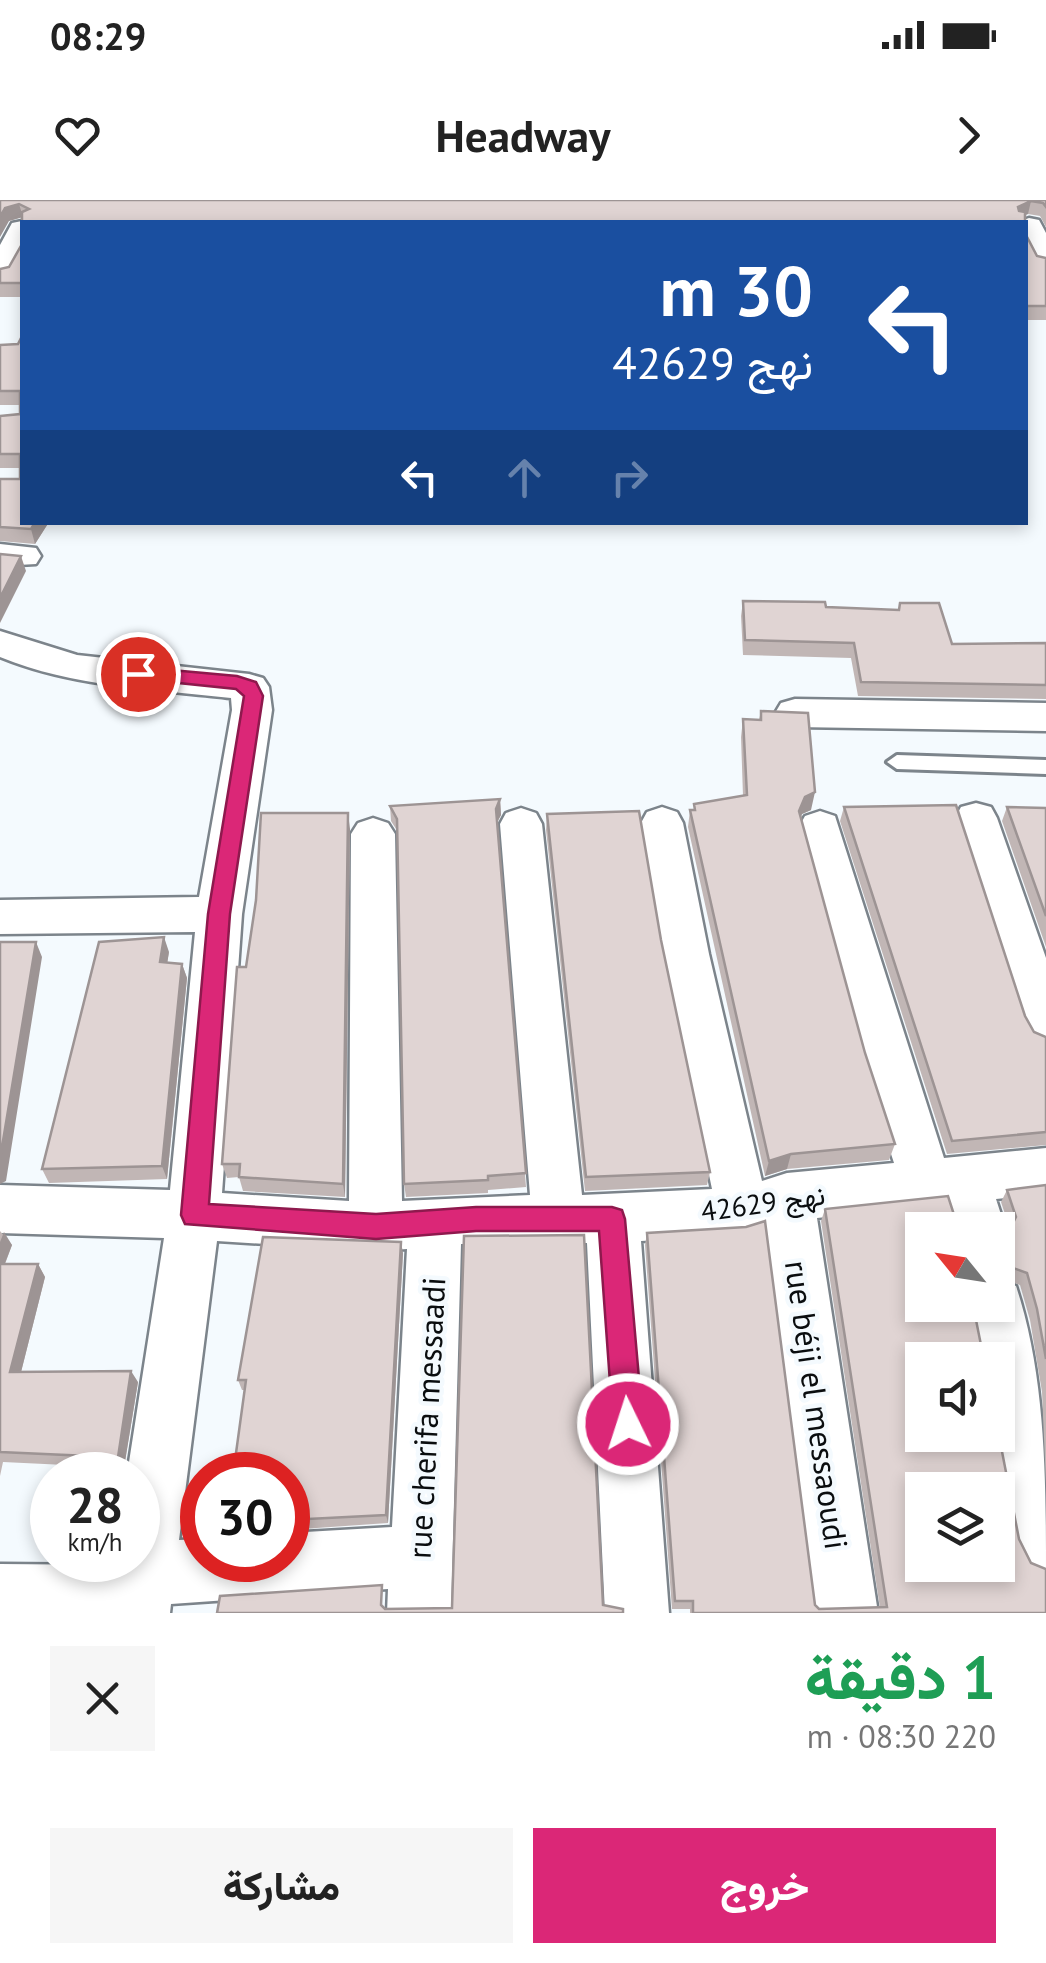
<!DOCTYPE html>
<html lang="ar">
<head>
<meta charset="utf-8">
<style>
	:root { --surface:#fff; --page:#f6f6f6; --text:#222; --muted:#767676; --accent:#db2777 }
	body { margin:0; font-family:"PT Sans",Vazirmatn,sans-serif; background:var(--page); color:var(--text); direction:rtl; height:100vh; display:flex; flex-direction:column; font-size:38px; white-space:nowrap }
	* { box-sizing:border-box; margin:0 }
	p { font-size:32px; color:var(--muted) }
	.icon { flex:none; width:55px; height:55px; fill:none; stroke:currentColor; stroke-width:2; stroke-linecap:round; stroke-linejoin:round }
	.map { position:relative; height:1413px; overflow:hidden; direction:ltr }
	.drawer { display:flex; flex-direction:column; background:var(--surface); flex:1 }
	.drawer>* { flex:none }
	.guide { position:absolute; left:20px; top:20px; width:1008px; height:305px; border-radius:0px; box-shadow:0 5px 15px #0003; direction:rtl; background:#1a4fa0; color:#fff; overflow:hidden }
	.needle { width:65px; rotate:300deg }
	.controls { position:absolute; left:905px; top:1012px; display:grid; gap:20px }
	.controls a { display:grid; place-items:center; width:110px; height:110px; border-radius:0px; background:var(--surface); box-shadow:0 5px 15px #0003; font-size:50px }
	.speed { position:absolute; left:30px; top:1252px; display:flex; gap:20px; font-size:50px; font-weight:700; text-align:center }
	.speed>* { display:grid; place-content:center; width:130px; height:130px; border-radius:50%; background:var(--surface); box-shadow:0 5px 15px #0003; line-height:1 }
	.speed small { font-size:25px; font-weight:400 }
	.speed .limit { border:15px solid #d22; background:#fff; color:#111 }
	.pin { position:absolute; display:grid; place-items:center; width:85px; height:85px; color:#fff; margin:-42px; border:5px solid #fff; border-radius:50%; box-shadow:0 2px 10px #0007 }
	.me { position:absolute; width:110px; margin:-55px; rotate:356deg; stroke-linejoin:round; filter:drop-shadow(0 0 8px #0008) }
	.turn { display:flex; align-items:center; gap:35px; height:210px; padding:0 50px; font-size:45px }
	.turn .icon { width:130px; height:130px; stroke-width:2.5 }
	.turn b { display:block; font-size:70px; line-height:85px }
	.lanes { display:flex; align-items:center; height:95px; padding:0 50px; background:#0003; justify-content:center; gap:50px; direction:ltr }
	.lanes .off { opacity:.35 }
	.round { display:grid; place-items:center; flex:none; width:105px; height:105px; border-radius:0px; background:var(--page) }
	.headline { display:flex; align-items:center; justify-content:space-between; height:170px; padding:0 50px }
	h1 { font-size:60px; font-weight:800; line-height:75px; color:#1e9e55 }
	.primary-button { display:flex; gap:20px; margin-top:auto; padding:20px 50px }
	.primary-button a { flex:1; height:115px; border-radius:0px; background:var(--accent); color:#fff; font-size:40px; font-weight:800; line-height:115px; text-align:center }
	.primary-button a+a { background:var(--page); color:var(--text) }
	.status { display:flex; justify-content:space-between; align-items:center; height:70px; padding:0 50px; background:var(--surface); direction:ltr }
	.status svg { height:28px; fill:currentColor }
	header { display:flex; justify-content:space-between; align-items:center; height:130px; padding:0 50px; background:var(--surface); font-size:45px; font-weight:800 }
	.map>svg:first-child { display:block }
</style>
</head>
<body>
<div class="status"><b>08:29</b><svg viewBox="0 0 49 12"><path d="M0 12V9h3v3zM5 12V6h3v6zM10 12V3h3v9zM15 12V0h3v12zM26 1h20v11H26zM47 4h2v5h-2z"/></svg></div>
<header><svg class="icon" aria-label="forward" viewBox="0 0 24 24"><path d="M9 5l7 7-7 7"/></svg>Headway<svg class="icon" aria-label="heart" viewBox="0 0 24 24"><path d="M12 20l-8-8c-3-5 5-10 8-4 3-6 11-1 8 4z"/></svg></header>
<div class="map">
<svg width="1046" height="1413" viewBox="0 0 1046 1413">
	<rect width="100%" height="100%" fill="#f4fafe"/>
	<g fill="none" stroke-linecap="round" stroke-linejoin="round">
		<!-- lane casing -->
		<g stroke="#7c848b" stroke-width="6">
			<path id="lane" d="M897,555L1046,560V574L897,569L887,562Z"/>
		</g>
		<!-- street casing -->
		<g stroke="#7c848b" stroke-width="5">
			<path id="street" d="M1029,18L1039,20L1046,33V70L1036,68L1025,47V22H1018Z
				M22,21L29,22H22V56L10,79L0,81V45L12,23Z
				M0,344L36,348L41,356L36,364L0,366Z
				M0,431L77,455L249,474L263,478L269,487L272,510L242,714L222,993L349,1001L351,634L358,623L373,618L388,623L395,634L402,1001L530,995L500,624L506,613L521,608L536,613L542,624L582,995L712,989L663,754L641,623L647,612L662,607L677,612L683,623L709,754L762,981L787,973L894,963L863,868L799,627L805,616L820,611L835,616L944,958L1046,948V994L996,999L1006,1030L998,1047V1030H952L945,1004L817,1018L878,1413H814L765,1028L743,1035L641,1041L669,1413H605L587,1043L461,1044L451,1413H387L388,1389L171,1404L170,1413H0V1364L114,1365V1360H138V1275H127L164,1038L0,1033V985L170,990L195,732L0,734V700L199,697L232,510L231,498C153,489 73,487 0,457ZM217,1041L376,1051L407,1049L392,1327L288,1333V1360H202V1339L179,1340Z
				M795,499L1046,503V531L795,527L781,523L775,513L781,503Z
				M976,603L991,607L997,618L1046,758V848L1029,842L1022,828L955,618L961,607Z
				M998,1079L1016,1086C1046,1177 1046,1280 1046,1377L1024,1368L1015,1346L993,1235H998V1160H979L968,1105H998Z"/>
		</g>
		<!-- lane -->
		<use href="#lane" fill="#fff" fill-rule="evenodd"/>
		<!-- street -->
		<use href="#street" fill="#fff" fill-rule="evenodd"/>
	</g>
	<!-- wall -->
	<path fill="#c1b6b5" fill-rule="evenodd" d="M0,0H1046V27L1040,16L1028,14L22,22V97H0V69L9,67L22,44V17L9,21Z
		M1025,33L1037,56L1046,58V120H1025Z
		M22,136V322H49L35,344L0,341V279H20V268H0V216L20,214V205H0V145L18,144Z
		M743,401L826,407L952,444L1046,443V499L858,496L851,458L743,455L741,416Z
		M761,511L811,610L802,614L801,616L865,853L895,944L889,960L787,969L765,976L688,627L690,610H694V604L743,596L741,537L743,519L759,520Z
		M500,599L501,615L497,623L526,987L488,990V993L406,997L404,984L398,632L391,621L390,606Z
		M844,607L1025,816L1034,832L1046,837V945L947,954L840,621Z
		M1007,607L1046,608V747L1002,621Z
		M547,614L661,740L710,972L707,985L585,991L546,630Z
		M350,629L345,997L243,991L239,977L227,978L222,964L246,767Z
		M169,752L167,763L182,764L187,778L167,979L49,983L42,969Z
		M1046,985V1283L1042,1192L1030,1120L1020,1085L1002,1078L1001,1090L998,1096V1030H922V1105H973L982,1150L1001,1153V1221L998,1227V1160H922V1235H998V1231L1019,1339L1031,1363L1046,1369V1413H690V1409H672L645,1045L647,1033L746,1027L765,1021L815,1405L819,1409L880,1408L821,1021L825,1009L948,996L956,1021L1001,1022V1035L1005,1038L1010,1029L1001,1002L1007,990ZM922,1290H998V1365H922Z
		M0,1031L12,1045L5,1064H38L45,1077L21,1172L138,1182L124,1267L128,1268L132,1275H84L86,1266L3,1262L0,1276Z
		M403,1053L388,1323L288,1330V1275L245,1190H242L238,1180Z"/>
	<!-- shaded-wall -->
	<path fill="#9d9494" d="M1031,1L1028,14L1015,20L1018,7Z
		M19,4L23,17L9,21L0,37V17L5,8Z
		M35,322H49L35,344L31,329Z
		M21,356L26,371L0,423V398Z
		M815,592L811,610L802,614L795,628L799,611L805,597Z
		M500,599L501,615L496,624V609Z
		M348,613L350,629L345,997L343,984Z
		M164,737L169,752L165,777L160,762Z
		M36,742L42,757L6,981L0,984V959Z
		M182,764L187,778L167,979L162,966Z
		M791,954L787,969L765,976L769,961Z
		M4,1032L12,1045L0,1076V1042Z
		M401,1042L403,1053L388,1323L386,1315Z
		M38,1064L45,1077L18,1184L10,1172Z
		M131,1171L138,1182L123,1274L117,1264Z"/>
	<!-- building -->
	<path fill="#e0d4d3" stroke="#9d9494" stroke-width="2.5" fill-rule="evenodd" d="M0,0H1046V7L1043,3L1031,1L1018,7L1019,11L1025,12V22H22V83H0V69L9,67L22,44V12L29,9L19,4L5,8L0,17Z
		M1025,33L1037,56L1046,58V106H1025Z
		M22,136V322H35L31,329L0,327V279H20V254H0V216L20,214V191H0V145L18,144Z
		M0,354L21,356L0,398Z
		M743,401L825,402L826,407L899,410L900,403H939L952,444L1046,443V485L861,482L854,443L745,440Z
		M761,511L808,513L815,592L805,597L799,611L865,853L895,944L791,954L769,961L690,610H695L694,604L747,595L743,519L761,520Z
		M500,599L496,609L526,973L488,976V980L404,984L397,619L390,606Z
		M956,605L1025,816L1034,832L1046,837V932L952,941L844,607Z
		M1007,607L1046,608V716Z
		M639,611L661,740L710,972L586,977L547,614Z
		M261,613H348L343,984L239,977L240,964H222L237,767H246L256,700Z
		M164,737L160,762L182,764L162,966L42,969L99,742Z
		M0,742H36L0,959Z
		M1046,985V1159L1037,1109L1027,1073L1002,1064L1001,1090H998V1030H922V1105H973L982,1150L1001,1153V1221L998,1225V1160H922V1235H998V1231L1019,1339L1031,1363L1046,1369V1413H693V1401H675L647,1033L746,1027L765,1021L815,1405L819,1409L887,1407L825,1009L948,996L956,1021L1001,1022V1035L1005,1039L1016,1017L1007,990ZM922,1290H998V1365H922Z
		M584,1035L603,1405L623,1409V1413H217L220,1396L382,1385L381,1405L385,1409L452,1408L464,1036Z
		M263,1037L401,1042L386,1315L288,1320V1275H233L246,1180H238Z
		M0,1064H38L10,1172L131,1171L117,1264L128,1268V1275H84L88,1256L0,1252Z"/>
	<!-- route -->
	<path fill="#db2777" stroke="#8e194d" stroke-width="2.5" d="M138,467L237,476L256,482L263,496L230,714L209,1004L376,1014L476,1007H612L622,1010L625,1019L643,1224L638,1235L628,1239L618,1235L613,1224L599,1031H476L376,1039L185,1024L181,1015L208,714L244,496L236,489L131,478V469Z"/>
	<g text-anchor="middle" stroke-width="9" stroke-linejoin="round" paint-order="stroke">
		<!-- street labels -->
		<g font-size="28" fill="#0a0d0f" stroke="#f4fafe">
			<text transform="translate(763 1003) rotate(-8)" y="10">نهج 42629</text>
		</g>
		<!-- near-street labels -->
		<g font-size="32" fill="#0a0d0f" stroke="#f4fafe">
			<text transform="translate(816 1205) rotate(82)" y="11">rue béji el messaoudi</text>
			<text transform="translate(427 1218) rotate(-87)" y="11">rue cherifa messaadi</text>
		</g>
	</g>
</svg>
<div class="controls">
<a><svg class="needle" viewBox="-14 -14 28 28"><path d="M0-13l5 13h-10z" fill="#e53935"/><path d="M0 13l5-13h-10z" fill="#767676"/></svg></a>
<a><svg class="icon" aria-label="sound" viewBox="0 0 24 24"><path d="M4 9h4l5-4v14l-5-4H4zM17 9q2 3 0 6"/></svg></a>
<a><svg class="icon" aria-label="layers" viewBox="0 0 24 24"><path d="M12 4l9 5-9 5-9-5zM3 14l9 5 9-5"/></svg></a>
</div>
<div class="speed"><div>28<small>km/h</small></div><div class="limit">30</div></div>
<div class="pin" style="left:138px;top:474px;background:#d93025"><svg class="icon" aria-label="arrive" viewBox="0 0 24 24"><path d="M6 21V4h12l-3 4 3 4H6"/></svg></div>
<svg class="me" style="left:628px;top:1224px" viewBox="-20 -20 40 40"><circle r="17" fill="#db2777" stroke="#fff" stroke-width="3"/><path d="M0-11L8 9 0 5-8 9z" fill="#fff"/></svg>
<div class="guide">
<div class="turn"><svg class="icon" aria-label="left" viewBox="0 0 24 24"><path d="M17 20v-9H6M10 6l-5 5 5 5"/></svg><div><b>30 m</b>نهج 42629</div></div>
<div class="lanes"><svg class="icon" aria-label="left" viewBox="0 0 24 24"><path d="M17 20v-9H6M10 6l-5 5 5 5"/></svg><svg class="icon off" aria-label="ahead" viewBox="0 0 24 24"><path d="M12 20V5M6 11l6-6 6 6"/></svg><svg class="icon off" aria-label="right" viewBox="0 0 24 24"><path d="M7 20v-9h11M14 6l5 5-5 5"/></svg></div>
</div>
</div>
<section class="drawer">
<div class="headline"><div><h1>1 دقيقة</h1><p>220 m · 08:30</p></div><a class="round"><svg class="icon" aria-label="close" viewBox="0 0 24 24"><path d="M6 6l12 12M18 6L6 18"/></svg></a></div>
<div class="primary-button"><a>خروج</a><a>مشاركة</a></div>
</section>
</body>
</html>
